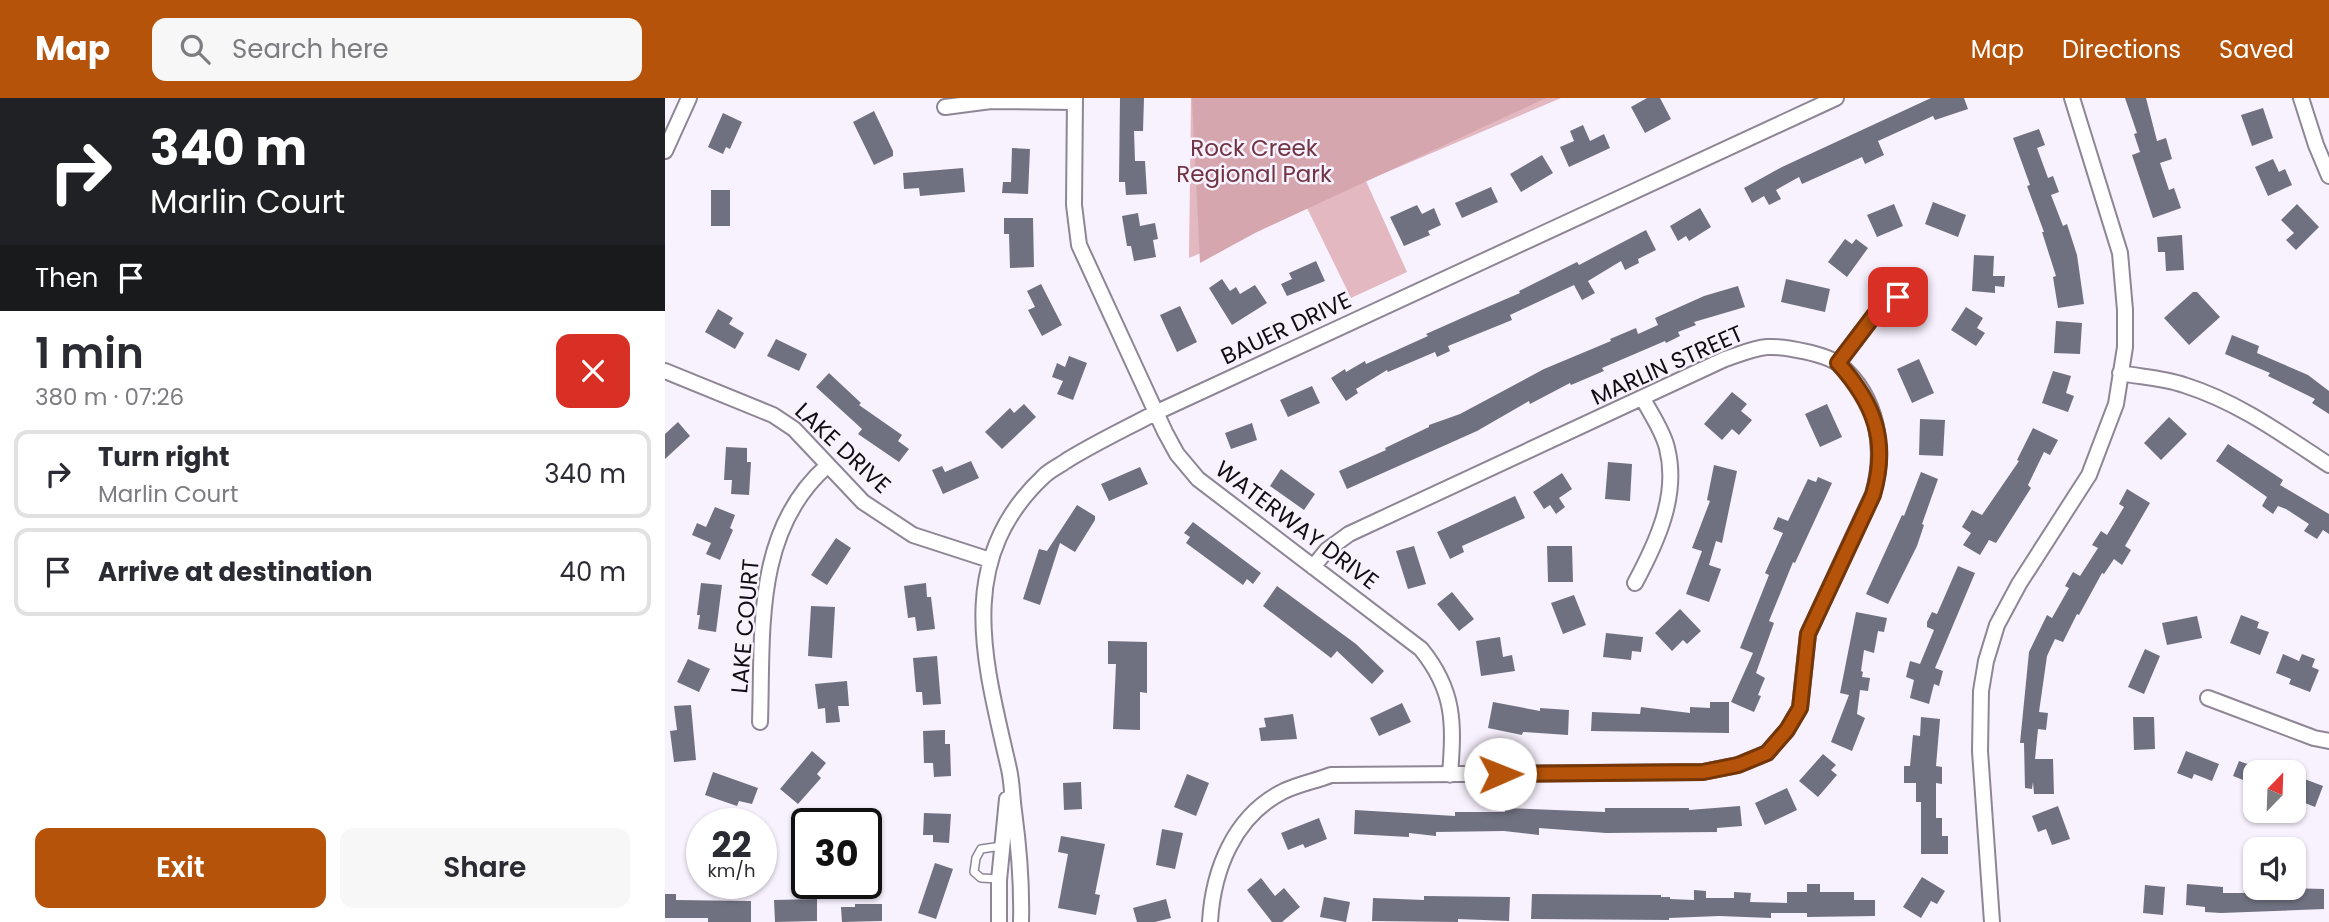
<!DOCTYPE html>
<html lang="en">
<head>
<meta charset="utf-8">
<style>
	:root { --surface:#fff; --page:#f7f7f7; --text:#2b2b33; --muted:#7c7c81; --line:#e1e1e2; --accent:#b45309 }
	body { margin:0; font-family:Poppins,sans-serif; background:var(--page); color:var(--text); height:100vh; display:flex; flex-direction:column; font-size:26px; white-space:nowrap }
	* { box-sizing:border-box; margin:0 }
	p { font-size:23px; color:var(--muted) }
	.icon { flex:none; width:38px; height:38px; fill:none; stroke:currentColor; stroke-width:2; stroke-linecap:round; stroke-linejoin:round }
	.map { position:relative; flex:1; overflow:hidden }
	.side { display:flex; flex-direction:column; background:var(--surface); width:665px }
	.side>* { flex:none }
	.banner { background:#202124; color:#fff; overflow:hidden }
	.needle { width:46px; rotate:23deg }
	.fabs { position:absolute; left:1578px; top:662px; display:grid; gap:14px }
	.fabs a { display:grid; place-items:center; width:63px; height:63px; border-radius:14px; background:var(--surface); box-shadow:0 2px 5px #0004; font-size:35px }
	.speed { position:absolute; left:21px; top:710px; display:flex; gap:14px; font-size:35px; font-weight:700; text-align:center }
	.speed>* { display:grid; place-content:center; width:91px; height:91px; border-radius:50%; background:var(--surface); box-shadow:0 2px 5px #0004; line-height:1 }
	.speed small { font-size:18px; font-weight:400 }
	.speed .limit { border:4px solid #111; border-radius:10px; background:#fff; color:#111 }
	.pin { position:absolute; display:grid; place-items:center; width:60px; height:60px; color:#fff; margin:-30px; border-radius:14px; box-shadow:0 4px 10px #0006 }
	.me { position:absolute; width:77px; margin:-38px; rotate:89deg; stroke-linejoin:round; filter:drop-shadow(0 0 5px #0008) }
	.turn { display:flex; align-items:center; gap:24px; height:147px; padding:0 35px; font-size:32px }
	.turn .icon { width:91px; height:91px; stroke-width:2.5 }
	.turn b { display:block; font-size:49px; line-height:60px }
	.then { display:flex; align-items:center; height:66px; padding:0 35px; background:#0003; gap:14px; font-size:26px }
	.round { display:grid; place-items:center; flex:none; width:74px; height:74px; border-radius:14px; background:var(--page) }
	.head { display:flex; align-items:center; justify-content:space-between; height:119px; padding:0 35px }
	h1 { font-size:42px; font-weight:600; line-height:52px }
	.action { display:flex; gap:14px; margin-top:auto; padding:14px 35px }
	.action a { flex:1; height:80px; border-radius:14px; background:var(--accent); color:#fff; font-size:28px; font-weight:600; line-height:80px; text-align:center }
	.action a+a { background:var(--page); color:var(--text) }
	ul { padding:0; list-style:none }
	li { display:flex; align-items:center; gap:21px; height:88px; margin:0 14px 10px; padding:0 21px; border:4px solid var(--line); border-radius:14px }
	li div { flex:1 }
	li b { display:block; font-size:26px }
	li em { font-style:normal }
	header { display:flex; align-items:center; gap:42px; box-sizing:border-box; height:98px; padding:0 35px; background:var(--accent); color:#fff }
	header strong { font-size:33px }
	nav { display:flex; gap:38px; margin-inline-start:auto; font-size:24px }
	.search { width:490px; height:63px; background:var(--page); display:flex; align-items:center; gap:18px; box-sizing:border-box; padding:0 24px; border-radius:14px; color:var(--muted); font-size:26px }
	main { display:flex; flex:1; min-height:0 }
	.map>svg:first-child { display:block }
</style>
</head>
<body>
<header>
<strong>Map</strong>
<div class="search"><svg class="icon" aria-label="search" viewBox="0 0 24 24"><circle cx="10" cy="10" r="6"/><path d="M15 15l6 6"/></svg>Search here</div>
<nav><a>Map</a><a>Directions</a><a>Saved</a></nav>
</header>
<main>
<section class="side">
<div class="banner">
<div class="turn"><svg class="icon" aria-label="right" viewBox="0 0 24 24"><path d="M7 20v-9h11M14 6l5 5-5 5"/></svg><div><b>340 m</b>Marlin Court</div></div>
<div class="then">Then<svg class="icon" aria-label="arrive" viewBox="0 0 24 24"><path d="M6 21V4h12l-3 4 3 4H6"/></svg></div>
</div>
<div class="head"><div><h1>1 min</h1><p>380 m · 07:26</p></div><a class="round" style="background:#d93025;color:#fff"><svg class="icon" aria-label="close" viewBox="0 0 24 24"><path d="M6 6l12 12M18 6L6 18"/></svg></a></div>
<ul>
<li><svg class="icon" aria-label="right" viewBox="0 0 24 24"><path d="M7 20v-9h11M14 6l5 5-5 5"/></svg><div><b>Turn right</b><p>Marlin Court</p></div><em>340 m</em></li>
<li><svg class="icon" aria-label="arrive" viewBox="0 0 24 24"><path d="M6 21V4h12l-3 4 3 4H6"/></svg><div><b>Arrive at destination</b></div><em>40 m</em></li>
</ul>
<div class="action"><a>Exit</a><a>Share</a></div>
</section>
<div class="map">
<svg width="1664" height="824" viewBox="0 0 1664 824">
	<rect width="100%" height="100%" fill="#f8f1fe"/>
	<!-- green -->
	<path fill="#e3b8c0" d="M526,0H896L701,83L742,174L686,200L642,110L524,160Z"/>
	<!-- forest -->
	<path fill="#d6a6af" d="M527,0H881L590,135L535,165Z"/>
	<!-- building -->
	<path fill="#707180" d="M455,0H479L478,33H469L470,63H480L482,96L461,97L460,84H454Z
		M982,0H995L1006,21L980,35L966,9Z
		M1266,0H1299L1303,11L1270,22L1268,18L1213,43L1219,57L1200,66L1197,59L1137,86L1134,79L1111,92L1116,101L1104,107L1099,98L1087,105L1079,90L1117,69Z
		M1460,0H1481L1492,43L1501,40L1507,61L1495,65L1504,92L1509,90L1516,110L1488,120L1467,57L1475,54L1469,36L1472,35Z
		M1598,10L1608,40L1587,48L1576,17Z
		M209,13L228,53V58L209,67L188,24Z
		M58,15L77,24L65,51L61,49L58,56L43,49Z
		M918,27L925,43L939,36L945,50L904,69L895,49L909,43L905,33Z
		M1374,31L1380,47L1372,50L1383,80L1388,78L1394,94L1386,97L1398,128L1402,126L1412,157L1419,206L1393,210L1388,179L1391,178L1377,134H1379L1362,88L1365,87L1348,40Z
		M347,50L365,51L363,96L337,95L338,84H346Z
		M877,57L888,75L856,94L845,76Z
		M1608,61L1614,74L1620,71L1627,87L1603,98L1590,69Z
		M298,70L300,94L255,98L254,90L239,91L238,75Z
		M826,89L833,104L797,120L790,105Z
		M46,92H65V128H46Z
		M1268,104L1301,117L1293,139L1260,126Z
		M1229,106L1238,128L1212,139L1202,117Z
		M1632,106L1654,129L1631,152L1621,142L1629,135L1616,122Z
		M752,107L757,116L769,110L776,127L763,133L765,137L739,148L725,119Z
		M1035,110L1046,129L1024,143L1021,138L1013,143L1005,128Z
		M473,115L475,128L490,125L493,141L488,142L491,159L469,163L466,148H462L457,118Z
		M339,120H368L369,169L345,170L344,136H339Z
		M981,132L991,152L973,161L974,165L960,172L956,163L923,183L930,195L917,202L909,187L845,217L847,222L783,248L785,253L772,259L770,254L723,274L722,272L691,291L693,295L681,303L666,280L680,271L681,274L700,263L701,266L763,238L761,236L806,216L855,195L854,193L912,164L914,167Z
		M1517,137L1519,172L1501,173L1500,154H1493L1492,139Z
		M1180,141L1187,146L1191,141L1203,150L1182,179L1163,164Z
		M1309,157L1329,158L1328,178H1340L1339,189L1330,188V195L1307,193Z
		M651,163L660,183L622,198L616,186L627,181L624,175Z
		M557,181L565,193L571,189L575,196L590,187L602,205L567,227L544,190Z
		M1121,181L1165,191L1160,214L1116,204Z
		M376,186L397,227L377,238L363,212L370,209L362,193Z
		M1073,188L1080,209L1029,224L1031,227L1013,234L1015,238L1001,245L1000,243L937,270L939,273L906,287L905,285L865,306L864,303L812,333L682,391L674,373L721,352L720,350L764,329V327L795,316L879,271L946,243L945,241L971,230L973,236L993,227L990,220L1039,198Z
		M1528,194H1532L1555,219L1524,247L1499,220Z
		M515,208L532,244L512,254L495,217Z
		M1301,209L1318,220L1312,230L1320,235L1311,248L1286,232Z
		M53,211L68,220L64,226L79,235L70,251L40,234Z
		M1391,223L1417,225L1415,256L1389,255Z
		M1567,237L1594,248L1592,255L1643,277L1664,293V316L1647,305L1650,301L1603,278L1605,275L1560,256Z
		M111,241L142,256L134,273L102,258Z
		M404,258L422,265L408,302L392,296L398,283L387,279L392,265L400,269Z
		M1254,261L1269,295L1247,305L1232,271Z
		M1388,273L1406,278L1401,295L1409,298L1403,314L1377,305Z
		M164,275L196,305L194,307L237,337L233,343L244,351L234,364L193,336L197,331L151,289Z
		M647,288L655,305L623,319L615,302Z
		M1067,294L1082,306L1076,313L1087,322L1074,337L1067,331L1057,342L1039,326Z
		M359,306L371,319L337,351L320,334L345,310L349,315Z
		M1162,306L1177,339L1155,349L1140,316Z
		M1504,319L1522,336L1496,362L1479,345Z
		M1255,321L1280,322L1278,358L1254,357Z
		M13,324L25,338L0,361V336Z
		M587,325L592,342L566,351L560,335Z
		M1368,330L1393,342L1385,357L1379,354L1363,387L1366,390L1331,445L1324,442L1315,457L1298,447L1306,435L1297,429L1307,412L1317,417L1354,363L1352,362Z
		M1563,346L1618,382L1615,387L1664,416V436L1658,432L1652,441L1639,433L1644,426L1621,411L1613,408L1608,416L1597,408L1602,399L1551,363Z
		M61,349L82,350V364H86L84,397L66,396L67,382H59Z
		M306,363L314,380L278,396L267,372L277,368L280,374Z
		M943,364L967,366L965,403L940,401Z
		M1049,367L1072,373L1057,445L1051,443L1044,467L1056,471L1044,504L1021,496L1037,453L1027,450L1045,403L1042,402Z
		M475,369L483,386L444,403L436,386Z
		M616,371L650,396L639,412L605,388Z
		M1256,374L1273,381L1257,426L1259,427L1252,448L1223,506L1201,496L1237,417L1239,418Z
		M897,375L907,391L894,400L900,409L891,416L885,407L879,411L868,394Z
		M1153,379L1167,385L1130,465L1128,464L1104,523L1109,525L1091,575L1100,580L1093,597L1096,598L1089,614L1066,604L1088,555L1075,550L1104,477L1100,475L1118,435L1108,431L1113,419L1123,423L1143,381L1151,384Z
		M1462,391L1485,405L1460,448L1466,452L1457,467L1449,461L1439,476L1437,475L1414,517L1412,516L1398,544L1390,541L1382,558L1374,614L1383,615L1381,632L1373,631L1370,661H1388L1389,696H1369L1368,684L1367,691L1360,690L1359,645H1355L1364,554L1382,517L1387,520L1404,490L1400,488L1408,474L1415,478L1433,450L1427,447L1436,433L1442,437L1459,409L1454,406Z
		M850,398L860,420L797,448L799,454L785,461L772,434Z
		M412,407L430,418V422L410,454L395,445L375,507L358,501L374,451L382,453Z
		M50,409L70,417L65,430L68,432L55,462L41,456L46,445L27,437L32,425L41,429Z
		M528,424L596,475L588,486L582,481L578,487L521,445L525,439L519,435Z
		M171,440L186,450L162,487L146,477Z
		M749,448L761,486L743,491L731,453Z
		M882,448H907L908,484H883Z
		M1293,468L1310,475L1270,570L1278,573L1274,588L1269,586L1264,606L1245,600L1249,582L1241,579L1245,563L1255,566L1269,532L1262,529V524L1267,514L1272,516Z
		M36,485L57,487L51,534L33,531L35,517H32Z
		M261,485L262,499H266L270,531L252,533L250,519L243,520L239,488Z
		M612,488L691,546L719,573L707,586L672,553L666,560L598,508Z
		M787,494L809,521L794,533L772,506Z
		M909,497L921,527L898,536L886,505Z
		M146,508L170,509L167,560L143,558Z
		M1015,511L1036,533L1022,546L1018,542L1007,553L990,535Z
		M1191,514L1222,520L1219,534L1213,533L1209,555L1199,552L1196,573L1198,574L1197,579L1205,580L1203,593L1195,592L1192,616L1200,620L1187,653L1166,644L1184,597L1175,595Z
		M1576,517L1594,524L1592,530L1604,534L1595,557L1565,545Z
		M1532,518L1537,540L1502,547L1497,525Z
		M941,535L978,539L976,554L967,553L966,562L938,559Z
		M835,539L838,559L847,557L850,573L816,578L811,543Z
		M443,543L482,544V595L475,594V632L448,631L451,566H443Z
		M1480,551L1495,558L1479,596L1463,589Z
		M1618,556L1634,563L1637,556L1650,561L1647,569L1654,572L1645,594L1624,586L1626,581L1611,575Z
		M272,558L276,606L258,607L257,594H251L248,560Z
		M23,561L45,571L34,594L12,584Z
		M182,583L184,608H173L175,624L161,625L160,610L153,611L150,586Z
		M828,604L875,613V610L904,612L903,637L858,634L857,637L823,630Z
		M1045,604H1064V635L926,633L927,614L975,616L976,609L1025,615V609L1045,610Z
		M737,605L746,624L714,638L705,620Z
		M26,607L31,662L9,664L5,633L12,632L9,608Z
		M628,616L632,641L596,643L594,630L601,629L599,620Z
		M1256,619L1275,621L1271,668L1277,669V686L1271,685V720H1277V738H1283V756H1256V704H1251V685H1239V668H1245L1248,637L1255,638Z
		M1468,619H1489L1490,651L1469,652Z
		M280,632V646H285L286,678L269,679L268,665H259L258,633Z
		M147,653L161,665L152,676L156,680L133,706L115,691Z
		M1521,653L1554,666L1547,683L1529,676L1527,681L1512,675Z
		M1158,656L1171,667L1166,672L1172,677L1153,699L1134,683Z
		M1574,663L1591,669V687L1568,678Z
		M48,674L93,690L87,706L74,703L72,708L40,697Z
		M522,676L544,685L531,718L509,709Z
		M1629,677L1658,688L1650,709L1635,703L1636,700L1629,698Z
		M416,684L417,711L399,712L398,685Z
		M1122,690L1132,712L1100,727L1090,705Z
		M1075,708L1077,728L1052,730V734L941,735L874,730V737L839,733L771,734V738L744,735V739L689,736L690,712L790,718V714H840V710L940,714V710H1024V712Z
		M1393,708L1405,741L1387,747L1381,731L1373,734L1367,718Z
		M259,715L286,716L284,745L268,744V737H258Z
		M654,720L662,741L640,750L638,746L623,752L616,735Z
		M497,731L518,735L510,771L491,767Z
		M396,738L440,746L430,796L435,797L431,817L393,810L403,756L393,754Z
		M270,765L288,771L271,821L253,815Z
		M1257,779L1280,793L1272,806L1266,803L1256,820L1238,809Z
		M596,780L610,798L619,790L635,809L617,824H607L582,792Z
		M1142,786H1155V794H1189V802H1210V818L1142,819V815H1106V820L1054,818L1004,820V822L866,821L867,796L996,797V799H1005V801L1029,802V792L1041,793V800H1069V794L1086,795L1085,804L1122,805V794H1142Z
		M1522,786L1558,789V795H1589V789L1659,791V811L1556,815L1540,814V809L1521,807Z
		M1480,787L1500,789L1498,817L1478,815Z
		M0,796H11V802L86,803V824H43V820H0Z
		M759,798L845,799L844,823L793,821V824L707,823L708,800L759,802Z
		M659,799L685,804L681,824L655,819Z
		M152,801V823L110,824L109,802Z
		M501,801L506,820L490,824H472L468,810Z
		M190,806H217V823L177,824L176,809H190Z"/>
	<g fill="none" stroke-linecap="round" stroke-linejoin="round">
		<!-- lane casing -->
		<g stroke="#8e8695" stroke-width="10">
			<path id="lane" d="M334,781L316,780L309,774L311,760L316,751L337,748"/>
		</g>
		<!-- street casing -->
		<g stroke="#8e8695" stroke-width="18">
			<path id="street" d="M410,0L409,107L414,147L500,334L512,356L533,381L756,551C790,593 789,625 785,677
				M1636,0L1651,47L1664,78
				M280,9L326,3L410,4
				M0,53L24,0
				M1173,265L1214,211L1252,187
				M0,273L108,317L129,331L198,404L248,437L325,462
				M1455,275C1476,279 1499,280 1519,287C1573,304 1617,336 1664,367
				M970,485C992,444 1014,397 1002,350C998,333 986,316 978,301
				M1543,600L1649,640L1664,643
				M95,624C98,535 88,433 162,368
				M334,824V782L342,701
				M356,824C357,786 354,750 349,713C347,699 347,684 344,671C320,565 288,463 379,378C385,372 394,368 401,363C430,345 460,331 490,315L1171,0
				M545,824C548,772 569,718 619,693C634,686 650,683 666,677L1038,674L1073,667L1102,655L1122,632L1135,610L1143,536L1208,396C1221,351 1213,299 1175,267C1162,256 1119,248 1102,249C1088,250 1073,257 1060,261L684,436L662,452L648,469
				M1327,824L1315,653L1316,593L1321,563L1332,527L1354,486L1424,377L1451,306L1460,249V212L1455,155L1407,0"/>
		</g>
		<!-- lane -->
		<use href="#lane" stroke="#fff" stroke-width="7"/>
		<!-- street -->
		<use href="#street" stroke="#fff" stroke-width="14"/>
	</g>
	<g fill="none" stroke-linecap="round" stroke-linejoin="round">
		<!-- route casing -->
		<g stroke="#753606" stroke-width="18">
			<path id="route" d="M835,676L1038,674L1073,667L1102,655L1122,632L1135,610L1143,536L1208,397C1224,343 1209,305 1173,265L1214,211L1233,199"/>
		</g>
		<!-- route -->
		<use href="#route" stroke="#b45309" stroke-width="12"/>
	</g>
	<g text-anchor="middle" stroke-width="5" stroke-linejoin="round" paint-order="stroke">
		<!-- park labels -->
		<g font-size="23" fill="#713443" stroke="#f8f1fe">
			<text x="589" y="58">Rock Creek<tspan x="589" dy="26">Regional Park</tspan></text>
		</g>
		<!-- street labels -->
		<g font-size="23" fill="#110e13" stroke="#f8f1fe">
			<text transform="translate(621 230) rotate(-25)" y="8">BAUER DRIVE</text>
			<text transform="translate(1002 267) rotate(-24)" y="8">MARLIN STREET</text>
			<text transform="translate(178 350) rotate(43)" y="8">LAKE DRIVE</text>
			<text transform="translate(632 427) rotate(37)" y="8">WATERWAY DRIVE</text>
			<text transform="translate(80 528) rotate(-85)" y="8">LAKE COURT</text>
		</g>
	</g>
</svg>
<div class="fabs">
<a><svg class="needle" viewBox="-14 -14 28 28"><path d="M0-13l5 13h-10z" fill="#e53935"/><path d="M0 13l5-13h-10z" fill="#7c7c81"/></svg></a>
<a><svg class="icon" aria-label="sound" viewBox="0 0 24 24"><path d="M4 9h4l5-4v14l-5-4H4zM17 9q2 3 0 6"/></svg></a>
</div>
<div class="speed"><div>22<small>km/h</small></div><div class="limit">30</div></div>
<div class="pin" style="left:1233px;top:199px;background:#d93025"><svg class="icon" aria-label="arrive" viewBox="0 0 24 24"><path d="M6 21V4h12l-3 4 3 4H6"/></svg></div>
<svg class="me" style="left:835px;top:676px" viewBox="-20 -20 40 40"><circle r="19" fill="#fff"/><path d="M0-13L10 11 0 6-10 11z" fill="#b45309"/></svg>
</div>
</main>
</body>
</html>
